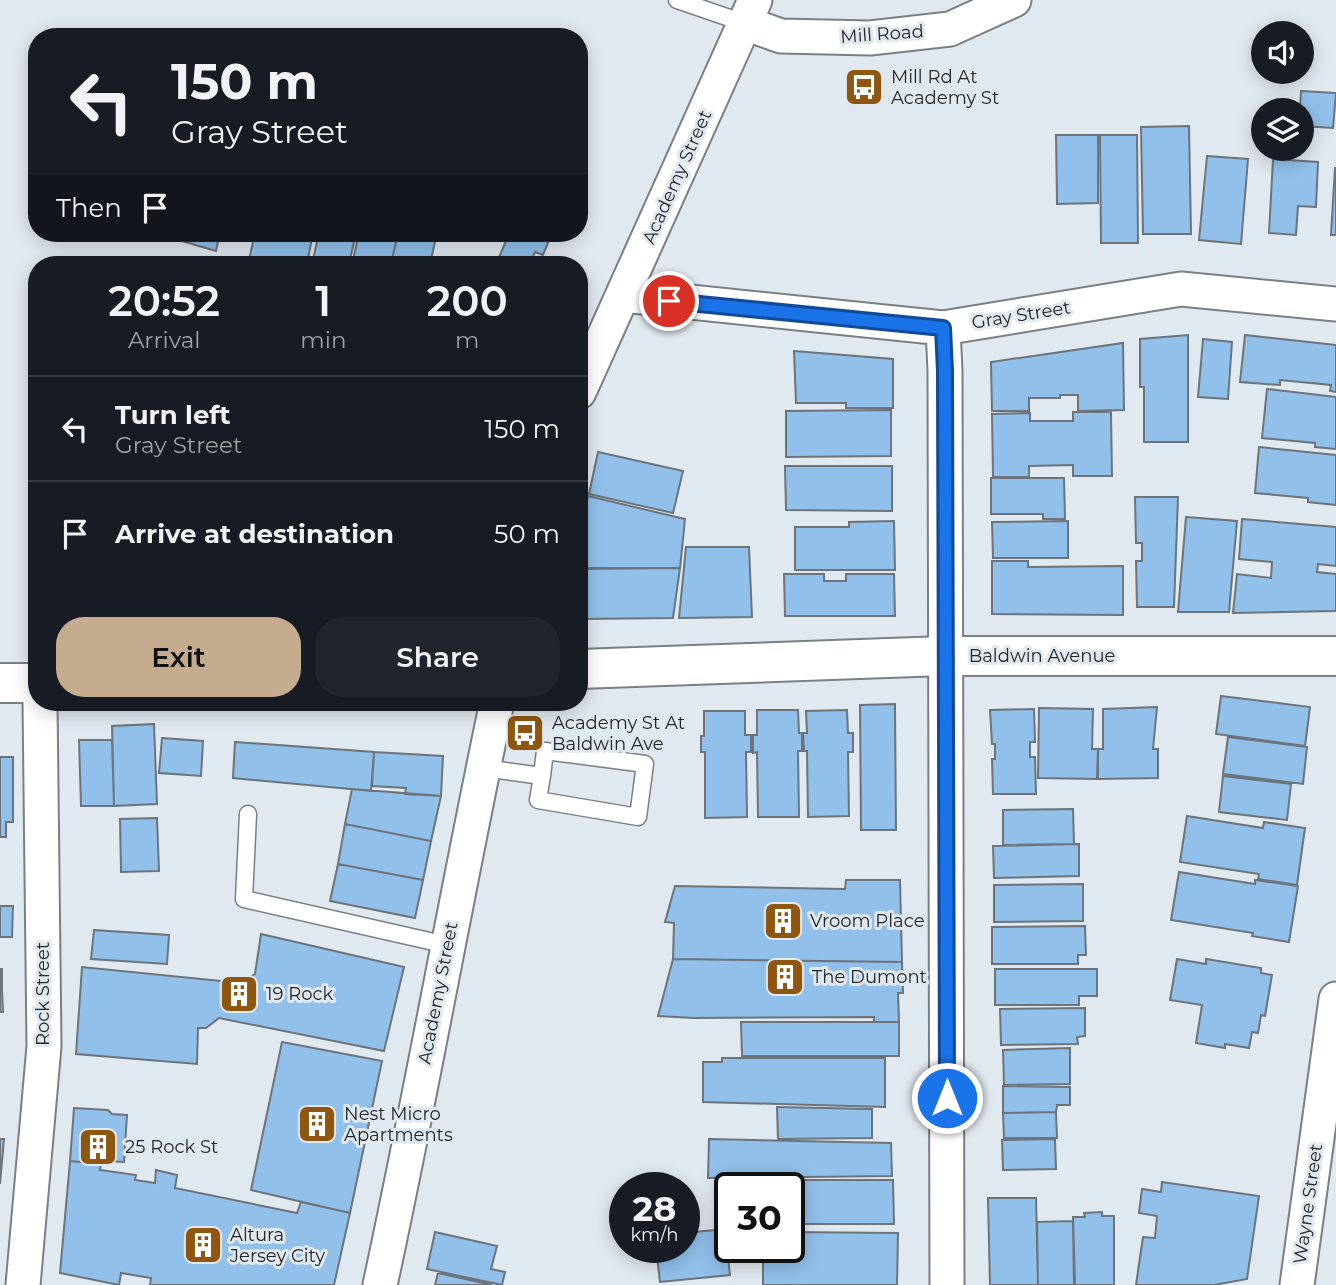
<!DOCTYPE html>
<html lang="en">
<head>
<meta charset="utf-8">
<style>
	:root { --surface:#171b24; --page:#20242c; --text:#f1f3f6; --muted:#9ea1a6; --line:#363941; --accent:#c5ac8e }
	body { margin:0; font-family:Montserrat,sans-serif; background:var(--page); color:var(--text); height:100vh; display:flex; flex-direction:column; font-size:26px; white-space:nowrap }
	* { box-sizing:border-box; margin:0 }
	p { font-size:23px; color:var(--muted) }
	.icon { flex:none; width:38px; height:38px; fill:none; stroke:currentColor; stroke-width:2; stroke-linecap:round; stroke-linejoin:round }
	.map { position:relative; flex:1; overflow:hidden }
	.panel { position:absolute; left:28px; top:256px; width:560px; height:455px; display:flex; flex-direction:column; background:var(--surface); border-radius:28px; box-shadow:0 4px 18px #0003 }
	.panel>* { flex:none }
	.guide { position:absolute; left:28px; top:28px; width:560px; height:214px; border-radius:28px; box-shadow:0 4px 18px #0003; background:#171b24; color:var(--text); overflow:hidden }
	.tools { position:absolute; left:1251px; top:21px; display:grid; gap:14px }
	.tools a { display:grid; place-items:center; width:63px; height:63px; border-radius:50%; background:var(--surface); box-shadow:0 4px 18px #0003; font-size:35px }
	.speed { position:absolute; left:609px; top:1172px; display:flex; gap:14px; font-size:35px; font-weight:700; text-align:center }
	.speed>* { display:grid; place-content:center; width:91px; height:91px; border-radius:50%; background:var(--surface); box-shadow:0 4px 18px #0003; line-height:1 }
	.speed small { font-size:18px; font-weight:400 }
	.speed .limit { border:4px solid #111; border-radius:10px; background:#fff; color:#111 }
	.pin { position:absolute; display:grid; place-items:center; width:60px; height:60px; color:#fff; margin:-30px; border:4px solid #fff; border-radius:50%; box-shadow:0 2px 7px #0007 }
	.me { position:absolute; width:77px; margin:-38px; rotate:0deg; stroke-linejoin:round; filter:drop-shadow(0 0 5px #0008) }
	.turn { display:flex; align-items:center; gap:24px; height:147px; padding:0 28px; font-size:32px }
	.turn .icon { width:91px; height:91px; stroke-width:2.5 }
	.turn b { display:block; font-size:49px; line-height:60px }
	.then { display:flex; align-items:center; height:66px; padding:0 28px; background:#0003; gap:14px; font-size:26px }
	.eta { display:flex; justify-content:space-evenly; align-items:center; height:119px; text-align:center }
	.eta b { font-size:42px; font-weight:600; line-height:49px }
	.cta { display:flex; gap:14px; margin-top:auto; padding:14px 28px }
	.cta a { flex:1; height:80px; border-radius:28px; background:var(--accent); color:#111; font-size:28px; font-weight:600; line-height:80px; text-align:center }
	.cta a+a { background:var(--page); color:var(--text) }
	ul { padding:0; list-style:none }
	li { display:flex; align-items:center; gap:21px; height:105px; padding:0 28px; border-top:2px solid var(--line) }
	li div { flex:1 }
	li b { display:block; font-size:26px }
	li em { font-style:normal }
	.map>svg:first-child { display:block }
</style>
</head>
<body>
<div class="map">
<svg width="1336" height="1285" viewBox="0 0 1336 1285">
	<rect width="100%" height="100%" fill="#e1e9f0"/>
	<!-- building -->
	<path fill="#91c0eb" stroke="#6c737a" stroke-width="2" d="M1301,91L1336,93L1333,128L1302,126V110H1300Z
		M1189,126L1191,234H1143L1141,127Z
		M1056,135H1098V203L1057,204Z
		M1100,135H1137L1138,243H1101Z
		M1207,156L1248,159L1241,244L1199,240Z
		M1273,159L1318,162L1316,207L1298,206L1296,235L1269,233Z
		M1335,168H1336V235H1331Z
		M154,233H220L216,251Z
		M255,233H313L307,264H248Z
		M319,233H356L349,264H312Z
		M359,233H398L391,264H352Z
		M398,233H437L430,264H391Z
		M499,233H552L543,255L535,252L530,264L497,262L506,241L498,237Z
		M1188,335V442H1144V387H1140V339Z
		M1245,335L1336,345V392L1330,391L1331,385L1280,380V385L1240,382Z
		M1203,339L1232,342L1228,399L1198,397Z
		M1123,343L1124,410L1078,411V395H1060V398H1029V411H992L991,362Z
		M794,351L893,359V408H846V403H796Z
		M1267,389L1336,397V449L1315,447V443L1262,438Z
		M891,410V456L786,457V411Z
		M1073,412H1111L1112,476H1073V465L1029,466V477H993L992,414L1030,413V421H1073Z
		M1259,447L1336,455V505L1308,502V498L1255,493Z
		M598,452L683,471L673,513L589,494Z
		M785,466H892V511L786,510Z
		M991,478H1064L1065,519H1043V514H991Z
		M588,496L685,519L680,568H579V531Z
		M1135,497H1178L1174,607H1137L1136,561H1142V543H1136Z
		M1186,517L1237,521L1229,612H1178Z
		M1242,519L1336,527V566L1318,564L1317,572L1336,574V611L1233,613L1237,574L1271,578L1272,562L1239,559Z
		M894,521L895,570H795V527H849V522Z
		M1068,521V558H993L992,522Z
		M686,547H749L752,617L679,618Z
		M992,561H1028V567L1123,566V615L992,614Z
		M680,568L673,618L579,619V569Z
		M784,574H824V581H846V574H894L895,616H785Z
		M1221,696L1310,707L1305,746L1216,734Z
		M895,704L896,830H861L860,705Z
		M1157,707L1153,749H1158V778L1098,779V749H1103V709Z
		M1039,708L1093,709L1092,749H1098L1097,779L1038,778Z
		M1034,709L1035,742H1030V757H1035L1036,794H993L992,759H995V744H992L990,710Z
		M757,710H798L799,733H802V751H798L799,817H758L757,752L753,753V735H757Z
		M847,710L848,733H853V752H848L849,816L808,817L807,751H804L803,733H807L806,711Z
		M704,711H745V735H751V752H746L747,817L705,818V752H701V736H704Z
		M154,724L157,804L114,806L112,726Z
		M1228,737L1307,747L1303,784L1223,774Z
		M162,738L203,741L201,776L159,773Z
		M79,740H112L114,806H81Z
		M235,742L374,752L371,791L233,778Z
		M374,752L443,756L441,796L405,794L406,788L372,786Z
		M0,757H13V822H6V837H0Z
		M1223,776L1291,784L1287,820L1219,812Z
		M352,789L441,796L431,841L345,824Z
		M1073,809L1074,844L1003,845V810Z
		M1187,816L1263,828L1264,822L1305,828L1297,885L1258,879L1259,874L1180,862Z
		M157,818L159,871L121,872L120,819Z
		M345,824L431,841L423,880L338,864Z
		M1079,844V876L994,878L993,846Z
		M338,864L423,880L415,918L330,901Z
		M1179,872L1255,884V880L1298,886L1289,942L1252,936L1253,933L1171,920Z
		M846,880H900L902,962L673,959L674,923L665,922L675,886L845,889Z
		M1083,884V921L994,922V885Z
		M0,906H13L12,937H0Z
		M1085,926L1086,955H1078V964H992V927Z
		M94,930L169,935L167,964L91,959Z
		M261,934L404,967L384,1051L219,1018L206,1028H198L197,1064L76,1054L82,967L241,983L255,974Z
		M673,959L902,962L903,993H898L899,1022H874V1017L694,1018L658,1016Z
		M1177,959L1206,964V959L1261,968V973L1272,975L1265,1016L1261,1015L1258,1033L1252,1032L1249,1048L1225,1044V1048L1196,1043L1202,1005L1170,1000Z
		M0,969H2V990H0Z
		M995,969H1097V996H1079V1005H995Z
		M0,990H2L3,1012H0Z
		M1085,1008V1036L1077,1037L1078,1044L1001,1045L1000,1009Z
		M741,1022H899V1056H742Z
		M282,1042L382,1061L350,1213L251,1190Z
		M1070,1048V1084L1004,1085L1003,1050Z
		M722,1058H885V1107L703,1102V1062H722Z
		M1003,1086L1070,1087V1105H1057L1056,1112L1003,1113Z
		M777,1107L872,1109V1138L778,1139Z
		M74,1108L108,1110L112,1114L127,1115L124,1162L105,1161L101,1164L70,1161Z
		M1056,1112L1057,1138H1004L1003,1113Z
		M0,1139H4L0,1184Z
		M709,1139L891,1143L892,1176L708,1178Z
		M1055,1139L1056,1169L1003,1170L1002,1140Z
		M70,1161L101,1164L100,1170L136,1175L135,1180L155,1183L156,1170L177,1175L175,1188L297,1213L301,1202L350,1213L334,1285H150L151,1278L121,1273L119,1285L60,1273Z
		M760,1180H893L894,1224H789V1188H761Z
		M1162,1182L1259,1196L1247,1279L1214,1285H1136L1143,1237L1155,1238L1157,1216L1139,1213L1142,1189L1161,1192Z
		M988,1198H1036L1038,1285H990Z
		M1102,1212V1216H1114V1285H1075L1073,1217H1085L1084,1213Z
		M1073,1221L1074,1285H1038L1037,1222Z
		M725,1229L730,1275L660,1282L656,1248H684V1233Z
		M435,1232L497,1246L491,1269L505,1272L502,1285L427,1269Z
		M789,1232L898,1233L897,1285H763V1248H789Z
		M438,1273L492,1285H435Z"/>
	<g fill="none" stroke-linecap="round" stroke-linejoin="round">
		<!-- lane casing -->
		<g stroke="#787f86" stroke-width="19">
			<path id="lane" d="M677,0L747,24
				M483,768L542,776L538,800L638,817L645,764L545,751L542,776
				M248,814L244,899L447,945"/>
		</g>
		<!-- street casing -->
		<g stroke="#787f86" stroke-width="37">
			<path id="street" d="M747,24L781,36L870,38L950,29L1014,0
				M623,295L943,328L1181,289L1336,304
				M943,328L945,371L947,1285
				M579,392L755,0
				M23,1285L44,1046L40,702
				M380,1285C422,1091 456,896 497,702
				M1297,1285L1336,999"/>
		</g>
		<!-- secondary casing -->
		<g stroke="#787f86" stroke-width="42">
			<path id="secondary" d="M579,669L944,656H1336
				M0,683H37"/>
		</g>
		<!-- lane -->
		<use href="#lane" stroke="#fff" stroke-width="16"/>
		<!-- street -->
		<use href="#street" stroke="#fff" stroke-width="33"/>
		<!-- secondary -->
		<use href="#secondary" stroke="#fff" stroke-width="38"/>
	</g>
	<g fill="none" stroke-linecap="round" stroke-linejoin="round">
		<!-- route casing -->
		<g stroke="#114b97" stroke-width="18">
			<path id="route" d="M669,301L943,328L945,371L947,1098"/>
		</g>
		<!-- route -->
		<use href="#route" stroke="#1a73e8" stroke-width="12"/>
	</g>
	<!-- icons -->
	<defs>
		<g id="bus-square" transform="scale(2.0125)"><rect x="-9" y="-9" width="18" height="18" rx="4" fill="#8f560f" stroke="#e1e9f0"/><path d="M-5-6H5V4H4V6H2V4H-2V6H-4V4H-5ZM-3.5-4V0h7V-4ZM-3.5 1.2v1.5H-2V1.2ZM2 1.2v1.5H3.5V1.2Z" fill="#fff"/></g>
		<g id="building-square" transform="scale(2.0125)"><rect x="-9" y="-9" width="18" height="18" rx="4" fill="#8f560f" stroke="#e1e9f0"/><path d="M-4-6H4V6H1V3H-1V6H-4ZM-2.5-4.3h1.7v1.8h-1.7ZM.8-4.3h1.7v1.8H.8ZM-2.5-1h1.7V.8h-1.7ZM.8-1h1.7V.8H.8Z" fill="#fff"/></g>
	</defs>
	<g fill-rule="evenodd">
		<use href="#bus-square" x="864" y="87"/>
		<use href="#bus-square" x="525" y="733"/>
		<use href="#building-square" x="783" y="921"/>
		<use href="#building-square" x="785" y="977"/>
		<use href="#building-square" x="239" y="994"/>
		<use href="#building-square" x="317" y="1124"/>
		<use href="#building-square" x="98" y="1147"/>
		<use href="#building-square" x="203" y="1245"/>
	</g>
	<g text-anchor="middle" stroke-width="6" stroke-linejoin="round" paint-order="stroke">
		<!-- street labels -->
		<g font-size="18" fill="#232629" stroke="#e1e9f0">
			<text transform="translate(882 34) rotate(-4)" y="6">Mill Road</text>
			<text transform="translate(677 177) rotate(-66)" y="6">Academy Street</text>
			<text transform="translate(1021 315) rotate(-9)" y="6">Gray Street</text>
			<text x="1042" y="662">Baldwin Avenue</text>
			<text transform="translate(438 993) rotate(-79)" y="6">Academy Street</text>
			<text transform="translate(43 994) rotate(-90)" y="6">Rock Street</text>
			<text transform="translate(1308 1204) rotate(-82)" y="6">Wayne Street</text>
		</g>
		<!-- poi labels -->
		<g font-size="18" fill="#232629" stroke="#e1e9f0" text-anchor="start">
			<text x="891" y="83">Mill Rd At<tspan x="891" dy="21">Academy St</tspan></text>
			<text x="552" y="729">Academy St At<tspan x="552" dy="21">Baldwin Ave</tspan></text>
			<text x="810" y="927">Vroom Place</text>
			<text x="812" y="983">The Dumont</text>
			<text x="266" y="1000">19 Rock</text>
			<text x="344" y="1120">Nest Micro<tspan x="344" dy="21">Apartments</tspan></text>
			<text x="125" y="1153">25 Rock St</text>
			<text x="230" y="1241">Altura<tspan x="230" dy="21">Jersey City</tspan></text>
		</g>
	</g>
</svg>
<div class="tools">
<a><svg class="icon" aria-label="sound" viewBox="0 0 24 24"><path d="M4 9h4l5-4v14l-5-4H4zM17 9q2 3 0 6"/></svg></a>
<a><svg class="icon" aria-label="layers" viewBox="0 0 24 24"><path d="M12 4l9 5-9 5-9-5zM3 14l9 5 9-5"/></svg></a>
</div>
<div class="speed"><div>28<small>km/h</small></div><div class="limit">30</div></div>
<div class="pin" style="left:669px;top:301px;background:#d93025"><svg class="icon" aria-label="arrive" viewBox="0 0 24 24"><path d="M6 21V4h12l-3 4 3 4H6"/></svg></div>
<svg class="me" style="left:947px;top:1098px" viewBox="-20 -20 40 40"><circle r="17" fill="#1a73e8" stroke="#fff" stroke-width="3"/><path d="M0-11L8 9 0 5-8 9z" fill="#fff"/></svg>
<div class="guide">
<div class="turn"><svg class="icon" aria-label="left" viewBox="0 0 24 24"><path d="M17 20v-9H6M10 6l-5 5 5 5"/></svg><div><b>150 m</b>Gray Street</div></div>
<div class="then">Then<svg class="icon" aria-label="arrive" viewBox="0 0 24 24"><path d="M6 21V4h12l-3 4 3 4H6"/></svg></div>
</div>
<section class="panel">
<div class="eta">
<div><b>20:52</b><p>Arrival</p></div>
<div><b>1</b><p>min</p></div>
<div><b>200</b><p>m</p></div>
</div>
<ul>
<li><svg class="icon" aria-label="left" viewBox="0 0 24 24"><path d="M17 20v-9H6M10 6l-5 5 5 5"/></svg><div><b>Turn left</b><p>Gray Street</p></div><em>150 m</em></li>
<li><svg class="icon" aria-label="arrive" viewBox="0 0 24 24"><path d="M6 21V4h12l-3 4 3 4H6"/></svg><div><b>Arrive at destination</b></div><em>50 m</em></li>
</ul>
<div class="cta"><a>Exit</a><a>Share</a></div>
</section>
</div>
</body>
</html>
